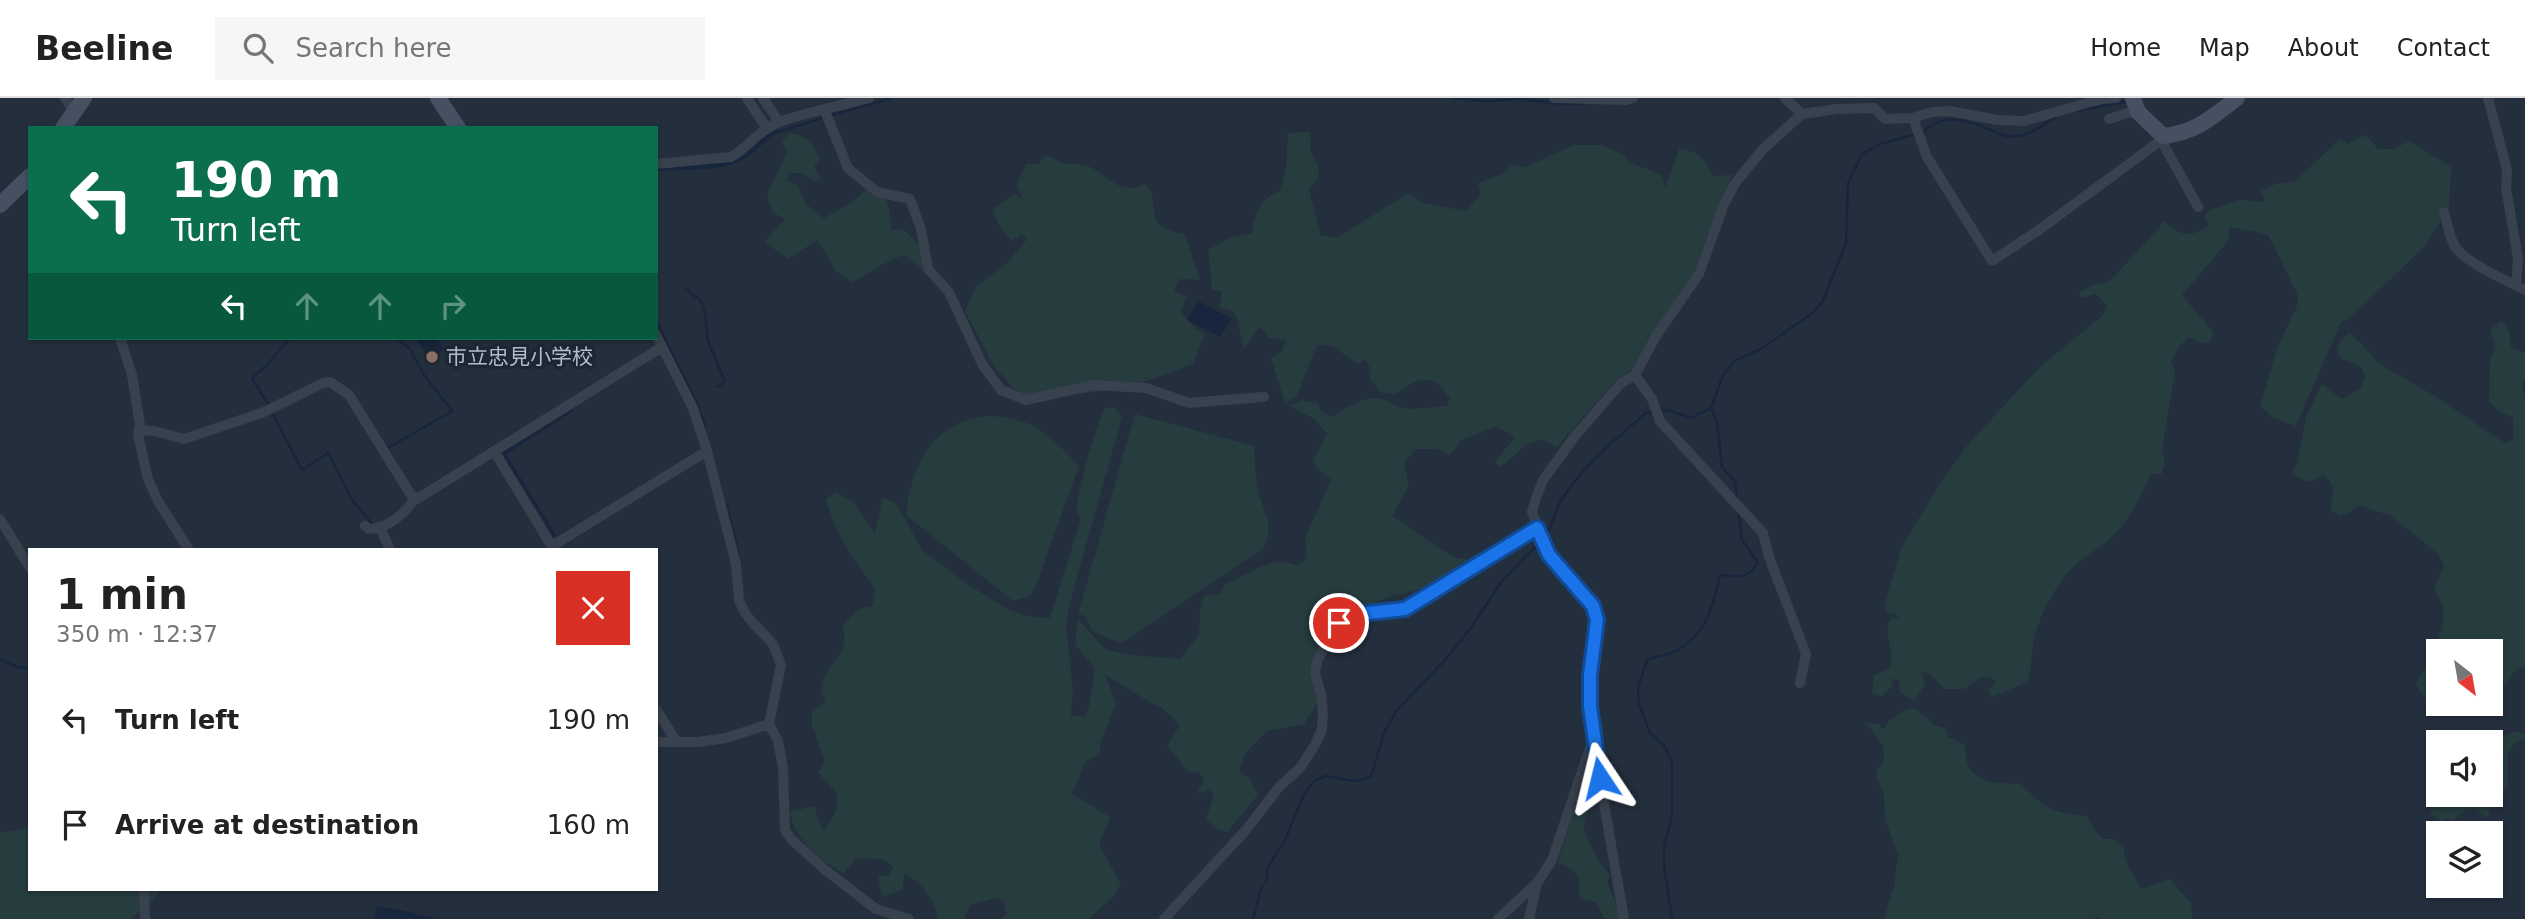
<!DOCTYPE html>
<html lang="en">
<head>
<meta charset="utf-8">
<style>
	:root { --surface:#fff; --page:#f6f6f6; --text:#222; --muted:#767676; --line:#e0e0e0 }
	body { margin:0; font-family:"DejaVu Sans","Noto Sans JP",sans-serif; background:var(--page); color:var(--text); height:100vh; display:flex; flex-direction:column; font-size:26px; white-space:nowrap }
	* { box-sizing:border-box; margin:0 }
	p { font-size:23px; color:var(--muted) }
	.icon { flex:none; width:38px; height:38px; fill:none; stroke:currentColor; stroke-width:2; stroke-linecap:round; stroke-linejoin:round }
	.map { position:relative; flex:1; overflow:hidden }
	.drawer { position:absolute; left:28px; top:450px; width:630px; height:343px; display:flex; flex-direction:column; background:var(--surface); border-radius:0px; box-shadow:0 2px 5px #0004 }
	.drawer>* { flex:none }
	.top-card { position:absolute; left:28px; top:28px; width:630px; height:214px; border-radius:0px; box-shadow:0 2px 5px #0004; background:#0b6e4f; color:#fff; overflow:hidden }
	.needle { width:46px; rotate:149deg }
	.fabs { position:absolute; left:2426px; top:541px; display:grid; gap:14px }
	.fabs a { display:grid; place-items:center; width:77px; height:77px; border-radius:0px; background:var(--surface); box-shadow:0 2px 5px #0004; font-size:35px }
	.pin { position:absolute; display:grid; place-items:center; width:60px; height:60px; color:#fff; margin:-30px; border:4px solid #fff; border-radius:50%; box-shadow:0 2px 7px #0007 }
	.me { position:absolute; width:77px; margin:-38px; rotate:350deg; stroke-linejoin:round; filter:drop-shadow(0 0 5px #0008) }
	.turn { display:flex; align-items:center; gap:24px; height:147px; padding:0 28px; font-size:32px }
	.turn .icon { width:91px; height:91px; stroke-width:2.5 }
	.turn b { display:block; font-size:49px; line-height:60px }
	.lanes { display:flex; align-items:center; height:66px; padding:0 28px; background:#0003; justify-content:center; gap:35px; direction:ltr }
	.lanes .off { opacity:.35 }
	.round { display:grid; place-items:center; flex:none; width:74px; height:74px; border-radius:0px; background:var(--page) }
	.head { display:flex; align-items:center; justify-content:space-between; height:119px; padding:0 28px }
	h1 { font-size:42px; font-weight:700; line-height:52px }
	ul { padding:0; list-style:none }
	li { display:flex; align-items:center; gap:21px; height:105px; padding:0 28px }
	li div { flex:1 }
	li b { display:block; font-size:26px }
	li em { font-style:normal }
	header { display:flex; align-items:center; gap:42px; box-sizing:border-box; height:98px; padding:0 35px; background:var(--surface); border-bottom:2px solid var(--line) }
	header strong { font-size:33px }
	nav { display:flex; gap:38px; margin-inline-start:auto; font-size:24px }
	.search { width:490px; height:63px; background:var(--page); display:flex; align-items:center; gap:18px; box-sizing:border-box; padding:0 24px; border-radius:0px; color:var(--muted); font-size:26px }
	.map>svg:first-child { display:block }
</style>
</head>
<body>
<header>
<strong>Beeline</strong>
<div class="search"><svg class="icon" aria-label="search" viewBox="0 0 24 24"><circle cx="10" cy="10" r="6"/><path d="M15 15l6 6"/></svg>Search here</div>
<nav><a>Home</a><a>Map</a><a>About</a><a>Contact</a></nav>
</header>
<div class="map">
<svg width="2525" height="821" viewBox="0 0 2525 821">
	<rect width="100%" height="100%" fill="#242f3e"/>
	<!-- green -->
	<path fill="#263c3f" d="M1311,34L1310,52L1318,67L1319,78L1309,92L1321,138L1339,139L1408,95L1422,105L1466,113L1481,95L1478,85L1502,76L1512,67L1526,69L1573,47H1603L1626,58L1629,64L1662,77L1665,90L1679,51C1697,52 1706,61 1713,78L1732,77L1715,122L1707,137L1693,178L1632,272L1616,282L1557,349L1543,341L1526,347L1501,369L1494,364L1514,341L1510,335L1495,329L1461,342L1450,357L1436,351H1416L1404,365L1409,387L1392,418L1451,458L1472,463L1426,490L1388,499L1354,514L1329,538L1320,573L1316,607L1304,626L1267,633L1246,654L1239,673L1250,681L1258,697L1227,734L1217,731L1206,721L1214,696L1209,692L1197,695L1204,683L1198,673L1189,674L1167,648L1180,627L1160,608L1151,605L1105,576L1116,606L1100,645V656L1085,664L1072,696L1110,719L1099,747L1121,786L1114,798L1089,821H1001L1006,816L1004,804L996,800L970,807L964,821H938C936,803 920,783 904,775L903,791L882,799L878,778L889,777L893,769L885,762L856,760L844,775C821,764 793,740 790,714L814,708L823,734C832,723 843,706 834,692C829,686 823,681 818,675L825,664L812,627V614L826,604C810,582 841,564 845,544C845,539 843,532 843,527L858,511L872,508L876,492C856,464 834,435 826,401L836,395L853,403L875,436L883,399L896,405L922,452L970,488L1008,511L1026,518L1050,520L1081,420L1076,414C1081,378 1091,343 1105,309L1114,310L1122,319L1068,512L1066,530L1073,593L1071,618H1085L1089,609L1095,570L1075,547L1078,521L1105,551L1129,557L1181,561L1199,536L1200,513L1204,498L1221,495L1224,486C1249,478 1272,455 1298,468L1307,460L1305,440L1331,382L1317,370L1313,363L1327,335L1314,321L1290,308L1301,302L1319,306V312L1333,319C1346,310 1366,296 1383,301C1391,303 1395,309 1403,310C1416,312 1433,309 1447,308L1450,301C1433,272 1417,280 1395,297L1380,294L1369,280L1371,272L1365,261L1358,266L1332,248L1317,247L1297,297L1285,305L1271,260L1282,253L1286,242L1269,240L1260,229L1244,251L1237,221L1233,213L1219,209L1222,194L1212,191L1208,152L1229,140L1252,135C1253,117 1262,98 1280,93L1286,71L1288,35Z
		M790,35C807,38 813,45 820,61L814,69L821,80L815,83L800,75H790L787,82L798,87L805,105L824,121C833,113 842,111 851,105C861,99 860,93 874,87C891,98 889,115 892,133L903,130C917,148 927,147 922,172L905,157C886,161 870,176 852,184L837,174L817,142L788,161L764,144L785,121L772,114L767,97L787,54L782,43Z
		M2366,37L2378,51H2393L2410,43L2451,69L2449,108L2440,124L2424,149L2349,221L2341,224L2296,328L2273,320L2260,308L2278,248L2297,208L2298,198L2269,138C2256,132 2243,133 2229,129V142L2182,197L2213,234L2211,242L2205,246L2188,240L2178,249L2171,264L2175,273L2162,353L2165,365L2161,377L2152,375C2142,395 2131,420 2115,436C2098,453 2077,460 2062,482C2049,500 2037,524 2033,546C2031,559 2032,570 2027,584L1992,599L1987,592L1996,584L1990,579H1981L1964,591H1944L1932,578L1921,572L1925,586L1915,602L1900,595L1899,583L1891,580L1893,587L1882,598L1872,597L1874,578L1890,569C1895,554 1883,537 1890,522L1899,520L1895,515H1886L1885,506L1902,448L1941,384L1969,345L2041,268L2102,218L2107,208L2096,196L2081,200L2079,194L2094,187L2110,183L2165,123C2177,138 2192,140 2208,128L2205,118L2209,112L2240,102L2265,104L2261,93L2278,85L2294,84L2340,41L2348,46Z
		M1045,58C1053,59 1054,62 1060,64C1069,68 1080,64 1088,68C1109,77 1118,98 1144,86C1166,104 1136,129 1185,136L1200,182L1180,181L1174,193L1187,199L1180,213L1195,230L1205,236L1193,265C1140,290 1078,301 1019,297L993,267L965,213L975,190L1009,163L1027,141L1021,136L1012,143L998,126L993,111L1014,96L1022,100L1017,86L1026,66H1038Z
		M2502,223L2509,233L2511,250L2525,254V283L2522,286L2525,300V570L2521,569L2514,574L2506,587L2498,584L2490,563V553H2438V606H2472L2463,613H2433L2416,586C2429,559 2458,520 2434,492L2444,467L2437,455L2391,418L2358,407L2350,414L2340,418L2330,412C2334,396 2337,388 2323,377L2309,384L2291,376L2297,365L2306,319L2322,286L2342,301L2360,291L2365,278L2361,269L2340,260L2337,247L2349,235L2360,244L2377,264L2436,299L2506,346L2513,342V320L2499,313L2489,304L2490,263L2495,248L2490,231Z
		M1135,316L1254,348C1255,362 1255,378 1258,392C1263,415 1276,428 1263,451L1121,545L1092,533L1085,518L1078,516Z
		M989,318C1033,319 1051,338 1079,368L1036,487L1030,498L1013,503L906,417C913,365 931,324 989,318Z
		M1909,610L1917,611C1922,619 1929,620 1934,627L1945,630L1948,639L1964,646C1965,652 1966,658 1967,664C1971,679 1994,688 2006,684L2010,687L2020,685C2045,710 2051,715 2087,718L2095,733L2104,741H2115L2124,749L2125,762L2141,791L2169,781L2191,805L2193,821H2100L2098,819L2090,821H1884L1894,788L1898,757L1885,721L1884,697L1877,680V672L1884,663L1883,649L1867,625L1879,626L1883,632L1889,622Z
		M2516,633L2525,636V640L2513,646L2507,658L2508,688L2490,709L2488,720L2473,711L2462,714L2453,723L2446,720L2444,725L2431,716L2428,704L2438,693V696H2490V671L2495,657L2493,643L2499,637L2505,638Z
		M1577,701L1588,716L1583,729L1598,763L1610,777L1607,785L1618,810L1619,821H1605L1595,804L1585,802L1578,796C1581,778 1576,770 1558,765Z
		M30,727V791H160L155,800L131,821H0V734L19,732Z"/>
	<!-- water -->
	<path fill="#17263c" d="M778,31V35C762,43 754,58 738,64C718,74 680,71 656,73V69L736,62L762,40Z
		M1198,203L1232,221L1220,239L1187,222Z
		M415,240H436L444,251L429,261Z
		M573,311L574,313L506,356L556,437L554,439L502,355Z
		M377,808L397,811L436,821H375Z"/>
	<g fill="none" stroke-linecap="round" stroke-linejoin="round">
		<!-- stream -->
		<path stroke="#17263c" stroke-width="2.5" d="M1452,0L1487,3L1521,1L1562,6H1581
			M2077,13L2129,3
			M832,17L891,0
			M1922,34C1929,30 1937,23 1946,22C1957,20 1978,26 1988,31C2000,36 2005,40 2019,38C2034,36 2044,25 2057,19
			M775,35L825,19
			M685,191L700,202L704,209L708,243L725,284L717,289
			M656,222L698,308L705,328
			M269,308L252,280L268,266L290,240
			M1659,313L1668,312L1691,320L1711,310
			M273,316L302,372L328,355L353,403L374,428
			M388,350L452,313L424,277L410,251L396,240
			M1737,399L1735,384L1722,369L1717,324L1711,310L1723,277L1736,262L1761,251L1814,214L1823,203L1846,145L1848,85L1862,56L1880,46L1916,36
			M726,406L739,456
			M1545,438C1553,427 1554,414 1561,403C1583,367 1615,342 1646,315L1652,314
			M0,561L17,569L30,571
			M1253,821L1262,788L1267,782L1268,769L1285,742L1303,698L1314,683L1326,678L1354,683L1371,679L1384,635L1397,612L1445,562L1473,527L1502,483L1541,443
			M1672,821L1664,767V748L1672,718V663L1664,648L1650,635L1639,606L1638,590L1647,562C1655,558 1665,558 1673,554C1706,539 1713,509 1720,477C1740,478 1746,482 1758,465L1742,442L1738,413"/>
		<!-- street -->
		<path stroke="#38414e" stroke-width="10" d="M65,0L74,14
			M747,0L767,31
			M763,0L779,24
			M1554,0L1626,2L1633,0
			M1785,0L1802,16
			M2488,0L2507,72L2506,90L2518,160L2516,187
			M1874,10L1885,21L1913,20L1932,14L1950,13L1997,22L2024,23L2101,1L2116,0
			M825,13L848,70L877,94L910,101L921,131L928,171L949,194L982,266L1001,292L1026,302L1093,287L1146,290L1189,305L1264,299
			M1913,20L1927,59L1992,163L2039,132L2164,40
			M2109,21L2137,12
			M2163,38L2165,49L2198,109
			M656,66L731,59C749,49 760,31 779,24C806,14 841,8 869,0
			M2444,114C2447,124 2449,137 2454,147C2464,165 2507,182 2525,192
			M656,237L693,310L707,353L736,466L739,502L745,515L753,525L773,546L781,567L769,626L778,643L783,670L785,732L791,741L824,771L876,811L909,821
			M120,240L132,277L140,327L138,337L148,381L158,403L189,452
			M1635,277L1652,301L1660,323L1763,435L1769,459L1806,556L1800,585
			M139,332L154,333L184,341L264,314L323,285L330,284L349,297L411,397L417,401L662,249
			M494,353L554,452
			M0,421L30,470
			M365,428L369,431C387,431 406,415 415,400
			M380,429L390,452
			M552,448L707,353
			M656,611L676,643
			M656,644H698L726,640L769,626
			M144,791L145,821
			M1164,821L1246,732L1279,689L1300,670L1315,647L1322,631L1323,616L1321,596L1315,575L1317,563L1339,525L1358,516L1405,511L1537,430
			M1498,821L1537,785L1552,762L1592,644
			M1529,821L1537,785
			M1624,821L1593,642L1590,608L1589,577L1597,522L1593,508L1549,457L1532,414L1535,403L1543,382L1575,338L1621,285L1635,277L1656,238L1699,176L1724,106L1736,84L1762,52L1802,16L1837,11L1874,10"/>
		<!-- secondary -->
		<path stroke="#465061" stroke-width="16" d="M438,0L458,30
			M2133,0L2138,14L2163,38C2197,34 2211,20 2237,0
			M63,30L84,0
			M0,107L30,78"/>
	</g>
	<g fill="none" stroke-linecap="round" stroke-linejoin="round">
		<!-- route casing -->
		<g stroke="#114b97" stroke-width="18">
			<path id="route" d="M1339,525L1358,516L1405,511L1537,430L1549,457L1593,508L1597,522L1590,577V608L1600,680"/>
		</g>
		<!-- route -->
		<use href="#route" stroke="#1a73e8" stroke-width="12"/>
	</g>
	<!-- markers -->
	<circle fill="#8d6e63" stroke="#1d2633" stroke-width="2.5" cx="432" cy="259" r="7"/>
	<g text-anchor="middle" stroke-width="7" stroke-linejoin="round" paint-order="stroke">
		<!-- poi labels -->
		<g font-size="21" fill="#b4bcc9" stroke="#1d2633" text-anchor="start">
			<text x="446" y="266">市立忠見小学校</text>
		</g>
	</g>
</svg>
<div class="fabs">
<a><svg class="needle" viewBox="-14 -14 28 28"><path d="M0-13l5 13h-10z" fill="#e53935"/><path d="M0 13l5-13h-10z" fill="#767676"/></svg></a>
<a><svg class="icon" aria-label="sound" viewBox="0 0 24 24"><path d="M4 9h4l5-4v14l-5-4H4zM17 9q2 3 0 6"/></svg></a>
<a><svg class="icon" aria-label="layers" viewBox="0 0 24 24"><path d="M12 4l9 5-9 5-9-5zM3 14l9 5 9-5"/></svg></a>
</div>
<div class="pin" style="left:1339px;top:525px;background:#d93025"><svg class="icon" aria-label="arrive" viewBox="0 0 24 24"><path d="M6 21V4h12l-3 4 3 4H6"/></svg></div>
<svg class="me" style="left:1600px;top:680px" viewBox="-20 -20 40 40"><path d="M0-17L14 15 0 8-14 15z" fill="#1a73e8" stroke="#fff" stroke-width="4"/></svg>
<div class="top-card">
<div class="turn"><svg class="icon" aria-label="left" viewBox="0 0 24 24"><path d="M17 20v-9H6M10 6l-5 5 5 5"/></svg><div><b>190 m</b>Turn left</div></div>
<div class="lanes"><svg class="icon" aria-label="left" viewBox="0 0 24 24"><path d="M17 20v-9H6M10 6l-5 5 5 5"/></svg><svg class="icon off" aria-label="ahead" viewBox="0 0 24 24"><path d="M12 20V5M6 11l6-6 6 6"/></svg><svg class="icon off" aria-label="ahead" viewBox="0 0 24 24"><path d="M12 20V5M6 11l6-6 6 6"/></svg><svg class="icon off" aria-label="right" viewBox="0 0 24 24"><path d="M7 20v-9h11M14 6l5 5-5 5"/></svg></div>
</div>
<section class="drawer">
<div class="head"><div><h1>1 min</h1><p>350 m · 12:37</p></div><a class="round" style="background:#d93025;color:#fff"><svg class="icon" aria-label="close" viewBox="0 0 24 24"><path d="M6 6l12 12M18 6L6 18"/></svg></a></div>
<ul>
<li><svg class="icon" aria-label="left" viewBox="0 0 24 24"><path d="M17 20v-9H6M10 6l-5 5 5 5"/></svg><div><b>Turn left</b></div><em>190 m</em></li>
<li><svg class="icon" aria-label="arrive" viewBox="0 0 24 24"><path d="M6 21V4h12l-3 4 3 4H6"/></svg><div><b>Arrive at destination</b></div><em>160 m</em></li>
</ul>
</section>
</div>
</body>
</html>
